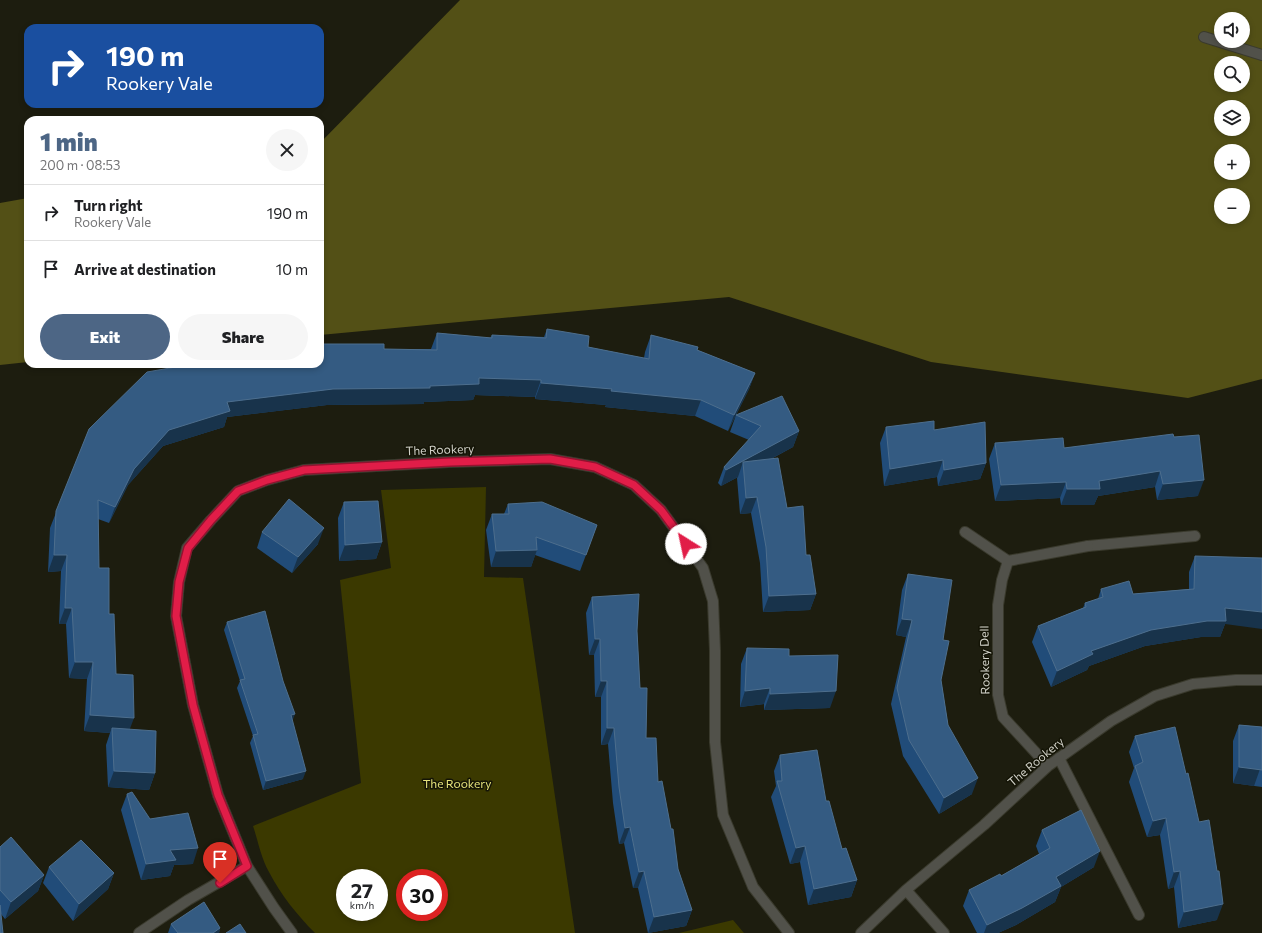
<!DOCTYPE html>
<html lang="en">
<head>
<meta charset="utf-8">
<style>
	:root { --surface:#fff; --page:#f6f6f6; --text:#202124; --muted:#757577; --line:#e0e0e0; --accent:#4d6685 }
	body { margin:0; font-family:Commissioner,sans-serif; background:var(--page); color:var(--text); height:100vh; display:flex; flex-direction:column; font-size:15px; white-space:nowrap }
	* { box-sizing:border-box; margin:0 }
	p { font-size:13px; color:var(--muted) }
	.icon { flex:none; width:22px; height:22px; fill:none; stroke:currentColor; stroke-width:2; stroke-linecap:round; stroke-linejoin:round }
	.map { position:relative; flex:1; overflow:hidden }
	.drawer { position:absolute; left:24px; top:116px; width:300px; height:252px; display:flex; flex-direction:column; background:var(--surface); border-radius:12px; box-shadow:0 2px 6px #0003 }
	.drawer>* { flex:none }
	.hud { position:absolute; left:24px; top:24px; width:300px; height:84px; border-radius:12px; box-shadow:0 2px 6px #0003; background:#1a4fa0; color:#fff; overflow:hidden }
	.controls { position:absolute; left:1214px; top:12px; display:grid; gap:8px }
	.controls a { display:grid; place-items:center; width:36px; height:36px; border-radius:50%; background:var(--surface); box-shadow:0 2px 6px #0003; font-size:20px }
	.speed { position:absolute; left:336px; top:869px; display:flex; gap:8px; font-size:20px; font-weight:700; text-align:center }
	.speed>* { display:grid; place-content:center; width:52px; height:52px; border-radius:50%; background:var(--surface); box-shadow:0 2px 6px #0003; line-height:1 }
	.speed small { font-size:10px; font-weight:400 }
	.speed .limit { border:6px solid #d22; background:#fff; color:#111 }
	.pin { position:absolute; display:grid; place-items:center; width:34px; height:34px; color:#fff; margin:-41px -17px; border-radius:50% 50% 50% 0; rotate:-45deg; box-shadow:0 0 4px #0007 }
	.pin .icon { rotate:45deg }
	.me { position:absolute; width:44px; margin:-22px; rotate:325deg; stroke-linejoin:round; filter:drop-shadow(0 0 3px #0008) }
	.turn { display:flex; align-items:center; gap:14px; height:84px; padding:0 16px; font-size:18px }
	.turn .icon { width:52px; height:52px; stroke-width:2.5 }
	.turn b { display:block; font-size:28px; line-height:34px }
	.round { display:grid; place-items:center; flex:none; width:42px; height:42px; border-radius:21px; background:var(--page) }
	.overview { display:flex; align-items:center; justify-content:space-between; height:68px; padding:0 16px }
	h1 { font-size:24px; font-weight:800; line-height:30px; color:var(--accent) }
	.cta { display:flex; gap:8px; margin-top:auto; padding:8px 16px }
	.cta a { flex:1; height:46px; border-radius:24px; background:var(--accent); color:#fff; font-size:16px; font-weight:800; line-height:46px; text-align:center }
	.cta a+a { background:var(--page); color:var(--text) }
	ul { padding:0; list-style:none }
	li { display:flex; align-items:center; gap:12px; height:56px; padding:0 16px; border-top:1px solid var(--line) }
	li div { flex:1 }
	li b { display:block; font-size:15px }
	li em { font-style:normal }
	.map>svg:first-child { display:block }
</style>
</head>
<body>
<div class="map">
<svg width="1262" height="933" viewBox="0 0 1262 933">
	<rect width="100%" height="100%" fill="#1d1d0f"/>
	<!-- green -->
	<path fill="#3b3900" fill-rule="evenodd" d="M486,487L484,577L523,578L575,933H315C297,915 281,895 269,872C261,858 258,841 253,826L361,783L340,580L391,568L381,490ZM345,878H379V912H345ZM405,878H439V912H405Z
		M733,920L744,933H679Z"/>
	<!-- forest -->
	<path fill="#535016" fill-rule="evenodd" d="M460,0H1262V379L1188,398L931,362L729,297L320,335V143ZM1221,19H1243V41H1221ZM1221,63H1243V85H1221ZM1221,107H1243V129H1221ZM1221,151H1243V173H1221ZM1221,195H1243V217H1221Z
		M28,198V362L0,365V203Z"/>
	<g fill="none" stroke-linecap="round" stroke-linejoin="round">
		<!-- lane casing -->
		<g stroke="#3a3a2d" stroke-width="12">
			<path id="lane" d="M1204,37L1262,55
				M1088,546L1195,536
				M1059,758L1139,915"/>
		</g>
		<!-- street casing -->
		<g stroke="#3a3a2d" stroke-width="12">
			<path id="street" d="M965,532L1008,561L1088,546
				M1008,561L1002,580L998,605V695L1003,717L1048,766
				M906,890L944,933
				M139,933L188,900L247,866
				M292,933L274,908L247,866L218,795L193,705L176,616L179,582L187,548L211,520L238,491L267,480L304,470L449,462L550,459L595,467L634,485L661,510L703,568L713,601L715,651V742L723,815L753,887L789,933
				M861,933L906,890L984,825L1048,766L1111,721L1155,696L1193,684L1236,680H1262"/>
		</g>
		<!-- lane -->
		<use href="#lane" stroke="#51514a" stroke-width="10"/>
		<!-- street -->
		<use href="#street" stroke="#51514a" stroke-width="10"/>
	</g>
	<!-- wall -->
	<path fill="#214c79" d="M547,329L588,347L644,358L645,352L651,335L697,350L755,373L749,389L728,431L695,416L605,407L606,405L535,399V397L475,395L473,400L424,402V404L327,405L227,417L224,427L163,446L128,485L109,523L98,519L99,568L109,614L116,674L130,729L155,773L149,790L108,787L106,745L110,733L84,731L87,679L69,678L66,624H59L61,571L48,572L50,528L89,429L384,349H431L437,333L490,338L492,335L544,337Z
		M736,415L799,431L793,447L771,459L787,508L806,555L816,594L810,610L763,612L760,563L751,513L740,514L737,478L738,477L721,486L718,483L724,467L749,440L730,432Z
		M886,427L934,430L986,463L980,479L938,486L937,477L884,486L880,443Z
		M1174,437L1198,496L1157,500L1155,487L1098,496L1094,505H1061L1060,498L995,501L989,459L995,443L1064,448Z
		M344,502L382,542L376,559L339,561L338,518Z
		M508,504L597,525L580,571L535,555L531,567H491L486,530L492,514H504Z
		M262,532L318,544L292,573L257,548Z
		M1195,556L1225,624L1220,637H1201L1145,646L1089,666L1087,670L1051,687L1032,642L1038,626L1083,608L1085,603L1098,599L1101,589L1133,594L1189,589V572Z
		M908,574L943,640L941,680L948,725L972,794L939,814L903,756L891,704L906,637L896,635L902,590Z
		M592,597L637,631L640,688L646,738L658,782L678,869L692,910L686,926L648,933L638,888H633L624,843L619,844L613,803L608,744L601,745V697H595L594,655H589L586,613Z
		M227,622L292,721L303,779L263,790L250,743L253,736L237,688L240,681L224,630Z
		M747,648L789,656L830,708L764,710V704L740,707L741,664Z
		M1239,725L1262,727V787L1233,783V741Z
		M1135,736L1217,920L1178,928L1174,887L1168,889L1160,835L1147,837L1129,782L1134,768L1129,752Z
		M780,755L826,801L842,849L857,880L851,897L808,905L800,862L790,864L771,797L776,786L774,771Z
		M127,794L150,819L193,864L174,865L170,876L141,880L121,810Z
		M1042,830L1094,867L1061,887L1055,902L1016,925L998,933H977L963,906L969,890L1001,876L1039,854L1036,846Z
		M0,847L44,875L38,891L5,919L1,914L0,933Z
		M49,867L114,873L108,889L73,921L43,883Z
		M171,924L220,928L219,933H168Z"/>
	<!-- shaded-wall -->
	<path fill="#18334b" d="M755,373L749,389L728,431L734,415Z
		M479,378L541,380L535,397L475,395L473,400L424,402V404L327,405L227,417L224,427L163,446L128,485L109,523L115,507L134,469L169,430L227,402L333,389L430,386Z
		M541,383L612,389L701,400L695,416L605,407L606,405L535,399Z
		M799,431L793,447L744,473L743,462L738,477L721,486L726,470Z
		M943,460L937,477L884,486L890,469Z
		M986,463L980,479L938,486L944,470Z
		M1160,471L1155,487L1098,496L1094,505H1061L1067,489L1099,481Z
		M1204,480L1198,496L1157,500L1163,484Z
		M1066,482L1060,498L995,501L1001,485Z
		M757,497L751,513L740,514L746,498Z
		M324,528L318,544L292,573L298,557Z
		M382,542L376,559L339,561L345,545Z
		M537,550L531,567H491L496,551Z
		M54,555H67L61,571L48,572Z
		M816,594L810,610L763,612L769,596Z
		M65,608H72L66,624H59Z
		M1225,608L1262,612V629L1225,624L1220,637H1201L1145,646L1089,666L1087,670L1051,687L1057,671L1091,651L1151,630Z
		M902,619L912,620L906,637L896,635Z
		M595,639H600L594,655H589Z
		M75,662H93L87,679L69,678Z
		M601,681H607L601,697H595Z
		M770,688L764,704L740,707L745,691Z
		M836,691L830,708L764,710L770,694Z
		M295,714L292,722L291,715Z
		M90,715L134,718L128,734L112,728L110,733L84,731Z
		M607,728H614L608,744L601,745Z
		M1239,767L1260,769L1254,786L1233,783Z
		M114,771L155,773L149,790L108,787Z
		M306,771L303,779L263,790L266,781Z
		M978,778L972,794L939,814L944,798Z
		M1166,818L1160,835L1147,837L1153,821Z
		M630,827L624,843L619,844L625,828Z
		M805,846L800,862L790,864L796,848Z
		M198,848L193,864L174,865L170,876L141,880L146,864L170,850Z
		M1100,851L1094,867L1061,887L1055,902L1016,925L998,933H984L987,925L1056,877Z
		M644,871L638,888H633L639,872Z
		M1180,871L1174,887L1168,889L1174,872Z
		M114,873L108,889L73,921L79,904Z
		M44,875L38,891L5,919L11,902Z
		M857,880L851,897L808,905L814,889Z
		M1223,904L1217,920L1178,928L1184,912Z
		M692,910L686,926L648,933L654,917Z
		M220,928L219,933H213Z"/>
	<!-- building -->
	<path fill="#345b82" stroke="#4d6e8d" d="M547,329L589,336L588,347L649,359L651,335L698,347L697,350L755,373L734,415L701,400L611,391L612,389L541,383V380L479,378V384L430,386V388L333,389L227,402L230,411L169,430L134,469L115,507L98,500L99,568H109V614H114L116,674L133,675L134,718L90,715L93,662H75L72,608H65L67,555H54L56,511L89,429L147,372L193,364H320V344H384V349L437,350V333L492,338V335L546,338Z
		M782,396L799,431L726,470L724,467L761,426L736,415Z
		M934,421V430L985,422L986,463L944,470L943,460L890,469L886,427Z
		M1173,434L1174,437L1199,435L1204,480L1163,484L1160,471L1099,481L1100,489H1067L1066,482L1001,485L995,443L1063,438L1064,448Z
		M778,458L787,508L803,506L806,555H810L816,594L769,596L766,547L757,497L746,498L743,462Z
		M289,499L324,528L298,557L262,532Z
		M378,501L382,542L345,545L344,502Z
		M542,502L597,525L586,555L536,537L537,550L496,551L492,514H509L508,504Z
		M1195,556L1262,558V612L1225,608L1226,621H1207L1151,630L1091,651L1093,654L1057,671L1038,626L1086,607L1085,603L1103,597L1101,589L1129,581L1133,594L1194,589Z
		M908,574L952,580L943,640L949,641L941,680L948,725L978,778L944,798L909,740L897,688L912,620L902,619Z
		M639,594L637,631L640,688H647L646,738H656L658,782L662,781L671,829H673L678,869L692,910L654,917L644,871L639,872L630,827L625,828L619,787L614,728H607V681H601L600,639H595L592,597Z
		M265,611L283,681L295,714L291,715L306,771L266,781L253,735L258,734L240,680L245,679L227,622Z
		M747,648L789,649V656L838,655L836,691L770,694V688L745,691Z
		M1239,725L1262,727V770L1239,767Z
		M1175,727L1186,774L1188,773L1199,822L1209,820L1217,871H1219L1223,904L1184,912L1180,871L1174,872L1166,818L1153,821L1135,766L1143,762L1135,736Z
		M112,728L156,731L155,773L114,771Z
		M817,750L826,801H829L842,849L846,848L857,880L814,889L805,846L796,848L777,781H782L780,755Z
		M132,792L150,819L188,813L198,848L170,850L176,860L146,864L127,794Z
		M1081,810L1100,851L1056,877L1061,886L1022,908L987,925L969,890L1000,874L1001,876L1050,848L1042,830Z
		M11,837L44,875L11,902L0,890V847Z
		M81,840L114,873L79,904L49,867Z
		M204,902L220,928L213,933H178L171,924Z
		M0,905L3,933H0Z
		M240,924L246,933H226Z"/>
	<g fill="none" stroke-linecap="round" stroke-linejoin="round">
		<!-- route casing -->
		<g stroke="#92132f" stroke-width="10">
			<path id="route" d="M220,883L247,866L218,795L193,705L176,616L179,582L188,548L211,520L238,491L267,480L304,470L450,462L550,459L595,467L634,485L661,510L686,544"/>
		</g>
		<!-- route -->
		<use href="#route" stroke="#e11d48" stroke-width="7"/>
	</g>
	<g text-anchor="middle" stroke-width="3" stroke-linejoin="round" paint-order="stroke">
		<!-- street labels -->
		<g font-size="12" fill="#d3d3ca" stroke="#141406">
			<text transform="translate(440 450) rotate(-2)" y="4">The Rookery</text>
			<text transform="translate(985 660) rotate(-91)" y="4">Rookery Dell</text>
			<text transform="translate(1036 762) rotate(-40)" y="4">The Rookery</text>
		</g>
		<!-- park labels -->
		<g font-size="12" fill="#e5e27a" stroke="#141406">
			<text x="457" y="788">The Rookery</text>
		</g>
	</g>
</svg>
<div class="controls">
<a><svg class="icon" aria-label="sound" viewBox="0 0 24 24"><path d="M4 9h4l5-4v14l-5-4H4zM17 9q2 3 0 6"/></svg></a>
<a><svg class="icon" aria-label="search" viewBox="0 0 24 24"><circle cx="10" cy="10" r="6"/><path d="M15 15l6 6"/></svg></a>
<a><svg class="icon" aria-label="layers" viewBox="0 0 24 24"><path d="M12 4l9 5-9 5-9-5zM3 14l9 5 9-5"/></svg></a>
<a>+</a>
<a>−</a>
</div>
<div class="speed"><div>27<small>km/h</small></div><div class="limit">30</div></div>
<div class="pin" style="left:220px;top:883px;background:#d93025"><svg class="icon" aria-label="arrive" viewBox="0 0 24 24"><path d="M6 21V4h12l-3 4 3 4H6"/></svg></div>
<svg class="me" style="left:686px;top:544px" viewBox="-20 -20 40 40"><circle r="19" fill="#fff"/><path d="M0-13L10 11 0 6-10 11z" fill="#e11d48"/></svg>
<div class="hud">
<div class="turn"><svg class="icon" aria-label="right" viewBox="0 0 24 24"><path d="M7 20v-9h11M14 6l5 5-5 5"/></svg><div><b>190 m</b>Rookery Vale</div></div>
</div>
<section class="drawer">
<div class="overview"><div><h1>1 min</h1><p>200 m · 08:53</p></div><a class="round"><svg class="icon" aria-label="close" viewBox="0 0 24 24"><path d="M6 6l12 12M18 6L6 18"/></svg></a></div>
<ul>
<li><svg class="icon" aria-label="right" viewBox="0 0 24 24"><path d="M7 20v-9h11M14 6l5 5-5 5"/></svg><div><b>Turn right</b><p>Rookery Vale</p></div><em>190 m</em></li>
<li><svg class="icon" aria-label="arrive" viewBox="0 0 24 24"><path d="M6 21V4h12l-3 4 3 4H6"/></svg><div><b>Arrive at destination</b></div><em>10 m</em></li>
</ul>
<div class="cta"><a>Exit</a><a>Share</a></div>
</section>
</div>
</body>
</html>
